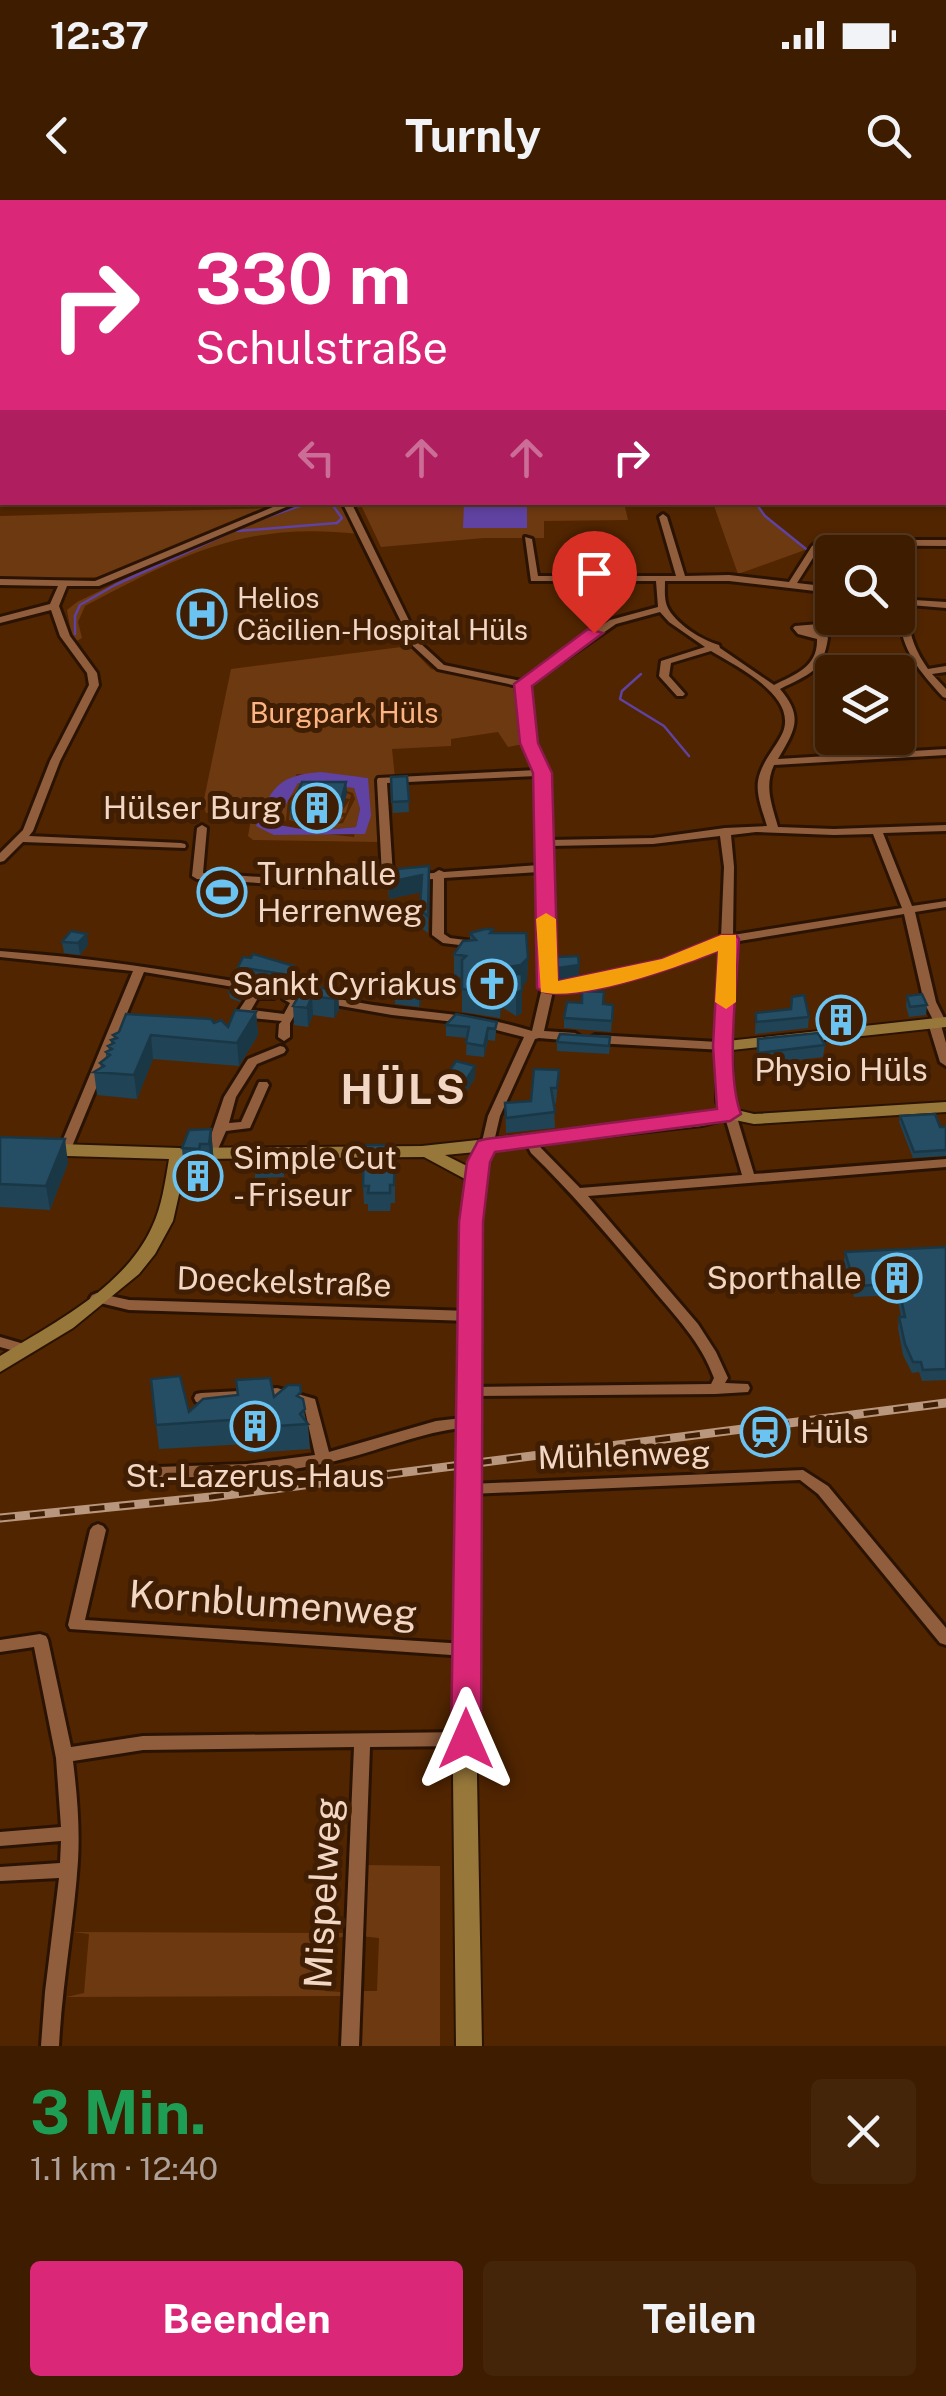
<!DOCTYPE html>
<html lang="de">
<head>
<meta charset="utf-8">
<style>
	:root { --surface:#3d1c00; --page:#44250a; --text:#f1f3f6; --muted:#ada199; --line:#563a22; --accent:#db2777 }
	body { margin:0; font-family:"Public Sans",sans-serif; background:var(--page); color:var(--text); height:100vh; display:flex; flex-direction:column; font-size:38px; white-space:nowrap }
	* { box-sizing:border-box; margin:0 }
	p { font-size:32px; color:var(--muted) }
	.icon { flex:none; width:55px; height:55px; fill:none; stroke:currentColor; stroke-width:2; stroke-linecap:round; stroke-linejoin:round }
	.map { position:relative; height:1846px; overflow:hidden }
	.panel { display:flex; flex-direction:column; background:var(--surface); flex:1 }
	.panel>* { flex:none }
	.guide { position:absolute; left:0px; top:0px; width:948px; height:305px; box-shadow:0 2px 8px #0004,0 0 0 2px var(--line); background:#db2777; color:#fff; overflow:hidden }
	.buttons { position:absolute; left:815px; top:335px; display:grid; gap:20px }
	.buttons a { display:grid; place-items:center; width:100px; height:100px; border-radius:10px; background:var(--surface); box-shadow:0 2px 8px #0004,0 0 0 2px var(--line); font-size:50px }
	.pin { position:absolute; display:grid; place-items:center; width:85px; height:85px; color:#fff; margin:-102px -42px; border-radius:50% 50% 50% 0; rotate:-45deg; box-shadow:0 0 10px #0007 }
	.pin .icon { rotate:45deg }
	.me { position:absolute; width:110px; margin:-55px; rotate:0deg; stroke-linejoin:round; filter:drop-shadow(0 0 8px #0008) }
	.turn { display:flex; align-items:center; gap:35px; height:210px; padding:0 30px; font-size:45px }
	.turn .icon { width:130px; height:130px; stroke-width:2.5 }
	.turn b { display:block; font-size:70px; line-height:85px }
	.lanes { display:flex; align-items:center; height:95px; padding:0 30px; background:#0003; justify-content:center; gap:50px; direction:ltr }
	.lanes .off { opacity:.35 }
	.round { display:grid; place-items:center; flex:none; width:105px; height:105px; border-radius:10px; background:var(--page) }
	.headline { display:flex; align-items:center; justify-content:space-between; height:170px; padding:0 30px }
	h1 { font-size:60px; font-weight:700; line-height:75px; color:#1e9e55 }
	.primary-button { display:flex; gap:20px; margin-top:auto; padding:20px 30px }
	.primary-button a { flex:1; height:115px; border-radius:10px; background:var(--accent); color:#fff; font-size:40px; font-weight:700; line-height:115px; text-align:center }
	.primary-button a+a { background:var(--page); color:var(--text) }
	.status { display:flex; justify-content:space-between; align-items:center; height:70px; padding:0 50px; background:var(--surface); direction:ltr }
	.status svg { height:28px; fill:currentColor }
	header { display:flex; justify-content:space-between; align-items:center; height:130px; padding:0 30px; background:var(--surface); font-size:45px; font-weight:700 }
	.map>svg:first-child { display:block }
</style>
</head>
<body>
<div class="status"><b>12:37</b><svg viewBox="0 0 49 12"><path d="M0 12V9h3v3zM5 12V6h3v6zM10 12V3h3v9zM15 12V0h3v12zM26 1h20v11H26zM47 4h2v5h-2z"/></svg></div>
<header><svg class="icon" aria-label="back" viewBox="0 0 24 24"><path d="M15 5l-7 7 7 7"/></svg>Turnly<svg class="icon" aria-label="search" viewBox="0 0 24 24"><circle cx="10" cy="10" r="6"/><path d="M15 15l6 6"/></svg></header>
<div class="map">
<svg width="946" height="1846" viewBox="0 0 946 1846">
	<rect width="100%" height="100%" fill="#512500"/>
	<!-- green -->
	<path fill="#6d3911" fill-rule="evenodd" d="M304,303H339L358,334C245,321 182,355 85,406L78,422L82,438L73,443L67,410L77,402L198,343Z
		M360,303H624L628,320L544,321V338H484L381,347Z
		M713,303H752L805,350L738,374Z
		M269,308L105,377L0,379V316Z
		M409,446L431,469L494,481L513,488L523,544L508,547L498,532L451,539V546L392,549L395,578L376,579L381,641L378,642L253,640L248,636L253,608L206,613L203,604L231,469ZM297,574L368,578L354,637L256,626Z
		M298,582L354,588L360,609L356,627L313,631L315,627L334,625H316L317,622L338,623L340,616L344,617L338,624L343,623L355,599L353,593L330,586L351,595L346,613H341L350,599L345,598L346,593L292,620L309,621L308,625L289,620L291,601L300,588L288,600L286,620L279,626L276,622L287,595Z
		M363,1665L440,1666V1846H356L358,1791H377L379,1738L360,1736Z
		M73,1732L344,1733V1737L327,1738L325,1791L341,1792V1796L66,1797L84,1793L89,1734Z"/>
	<!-- water -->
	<path fill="#5f42a1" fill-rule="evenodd" d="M464,303H527V328H463Z
		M321,572L368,578L371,616L365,634L274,635L256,626C271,587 279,575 321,572ZM298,583L354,588L360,609L356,627L313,631L279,625L276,622Z"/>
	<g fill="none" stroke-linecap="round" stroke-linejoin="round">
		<!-- stream -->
		<path stroke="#5f42a1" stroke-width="2.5" d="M755,302L765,316L806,349
			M237,331L337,323L342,318L331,303L325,302
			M75,434V416L80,405L115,385L255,321L312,302
			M641,474L622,491L620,499L664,526L689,556"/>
		<!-- street casing -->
		<g stroke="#2b1303" stroke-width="6">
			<path id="street" d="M945,59H946V63H945Z
				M285,302H298L99,386H67L59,406L70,436L97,473L99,485L60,561L33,631L29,636L181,643L185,644L186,646L185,648L23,642L4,661L0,662V653L23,630L50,561L89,485L87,473L60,436L51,410L0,423V417L50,404L58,386L0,385V379L95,381Z
				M342,302H351L420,443L444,465L521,481L610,420L658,407L656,381H531L525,337L532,339L538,376H676L659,317L663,314L667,317L685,376L729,375L789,382L812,346L821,340H946V346L826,345L818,350L797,383L832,387V393L729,381H665C665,389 664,398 667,406C674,423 703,441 719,445L720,448L774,485C796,474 818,467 817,439L798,434L793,428L795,426L819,424L828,438C823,472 809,474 780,489C804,517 795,530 778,559L946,549V555L774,565C764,587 772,605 778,627L834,629L946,625V631L883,633L912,706L946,701V707L915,712L936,802L946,822L941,825L946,843V866L940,862L928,823L933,820L924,802L904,714L733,742L730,846L724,850L595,843L589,839L595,835L718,842L721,746L673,766L619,780L553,791L544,831L575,833L581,837L575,841L539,838L535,839L500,916L493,946L487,950L481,946L488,916L524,837L473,824L392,815L301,799L303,801L290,823V837L284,841L278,837L279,824L282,821L243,817L237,813L251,792L258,791L144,772L71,949L65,953L61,952L59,949L133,771L0,757V751C126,760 248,784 373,805C426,813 480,814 532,831L542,788L539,672L444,678V734L450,738L480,742L482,744L480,746L476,747L443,743L432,735L433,679L319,687L197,679L192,676L197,628L202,625L207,628L203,673L319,681L382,676L377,580L378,578L536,570L524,543L518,486L438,469L413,446ZM660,412L669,422L705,447L661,461L659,476L677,496H683L685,494L669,476L671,463L711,451C737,467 797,495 783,532C776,548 761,562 758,581C756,596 763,612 767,626L725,628L653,638L549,640L547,573L534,543L528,485L616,424ZM537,576L539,665L444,672L439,670L434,673L393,675L387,583ZM756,632L834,635L873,634L902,708L733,735L734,667L731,635ZM720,636L724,667L721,738L665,762L619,774L554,784L549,646L653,644ZM274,794L287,796L283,799L290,803L284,814L251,810L258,798H274L276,796Z
				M898,399L946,402V408L910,405C906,429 914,449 928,469L946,466V472L932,474L946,489V498L943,497C918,470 895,443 901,404L898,403Z
				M280,846L284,847L286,850L284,853L257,864L236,897L229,923L241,922L259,882H267L269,885L250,928L226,931L215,956H207L205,953L224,897L246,862L248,859Z
				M730,910L736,914L754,974L946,959V967L588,996L698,1124L716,1152L728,1178L725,1183L748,1184L750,1188L748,1192L715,1194L466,1196L464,1192L466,1188L471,1187L711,1184L714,1178C701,1142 676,1117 652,1088C613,1041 574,995 531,953L525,941L531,937L535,938L541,948L580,988L742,975L724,914Z
				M97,1093L129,1100L470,1111L475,1113L477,1116L475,1119L470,1121L129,1110L92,1101L90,1098L92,1095Z
				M0,1137L31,1146L33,1149L31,1152L26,1154L0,1147Z
				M277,1188L315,1199L329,1252L436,1221L471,1217L476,1218L478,1222L476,1226L471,1227C429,1230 392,1246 351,1257C304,1270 254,1275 206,1277C188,1277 169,1279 152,1276L150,1272L152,1268L157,1267L247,1264L315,1255L304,1206L277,1198H255L253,1194L255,1190Z
				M240,1191L245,1192L247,1196L245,1200L201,1203L196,1202L194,1198L196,1194L201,1193Z
				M803,1270L828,1286L946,1428V1445L940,1443L818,1294L800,1280L470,1294L465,1293L463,1289L465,1285L470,1284Z
				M98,1324L103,1326L106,1330L85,1420L466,1444L472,1446L474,1450L472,1454L466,1456L70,1429L68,1425L90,1330L93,1326Z
				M40,1434L46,1436L48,1440L71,1547L143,1536L466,1532L472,1534L474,1539L472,1544L466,1546L370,1547L359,1846H341L354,1547L143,1550L73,1561C77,1594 80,1627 78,1661C74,1723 62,1784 59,1846H41L45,1792L59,1678L0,1681V1667L60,1663L61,1641L0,1646V1632L61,1627L56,1558L34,1447L0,1452V1440Z"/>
		</g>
		<!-- secondary casing -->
		<g stroke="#2b1303" stroke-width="4">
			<path id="secondary" d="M946,817V827L732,850L734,902L737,910L754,914L946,902V912L754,924L730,919L702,926L494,949L483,976L480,1023L477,1576L482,1846H456L453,1576L465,979L424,957L187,959L173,1021L155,1054L139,1074L73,1128L0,1172V1156C54,1123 125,1087 152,1027C162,1006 165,982 169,959L0,954V942L179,948L422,946L702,916L720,911L716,902V846L718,842ZM476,952L469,967L445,955Z"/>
		</g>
		<!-- street -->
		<use href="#street" fill="#905e3d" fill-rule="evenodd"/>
		<!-- secondary -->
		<use href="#secondary" fill="#98783a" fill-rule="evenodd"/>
		<!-- rail casing -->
		<g stroke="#b9977e" stroke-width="9">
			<path id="rail" d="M0,1318L211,1297L946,1203"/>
		</g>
		<!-- rail -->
		<use href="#rail" stroke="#401e04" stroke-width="5" stroke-dasharray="15" stroke-linecap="butt"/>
	</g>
	<!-- wall -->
	<path fill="#204356" d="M407,576L409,612L393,613L391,577Z
		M346,582L347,593L338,623L291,620L290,609Z
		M429,666L428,733L420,727L421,692L389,699L387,670Z
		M470,733H493L528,758L527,781L522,786V813L516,816L502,807L500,818L462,812V778L454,776V754L470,740Z
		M62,742L88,745L80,755L64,753Z
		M243,757L294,777L290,787L239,778L238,767Z
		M305,785L338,791L339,810L334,818L313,815L308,827L294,825L293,806Z
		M421,785V803L419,807L395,804L394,787Z
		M229,792L246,793L240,802L230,798Z
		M907,796L927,805L926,815L909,817L906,806Z
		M581,803L613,805L611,832L564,828V818Z
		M256,812L258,835L239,866L153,859L137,899L97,895L94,872L101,868L100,863L106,858V852L109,850L108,846L111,845V840L114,839L113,835L119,832L214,823L228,827Z
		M756,813L809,817L808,828L755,834Z
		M497,822L495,841L488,840L484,857L466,855L467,838L446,836V825Z
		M758,839L825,845L823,857L757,865Z
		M557,842L610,846L609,854L557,851Z
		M559,870L556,903L554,904L555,928L506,933L505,903L531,901Z
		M446,876L475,878L466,892L446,887Z
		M900,916L940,927H946V956L913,958L899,922Z
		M211,929L214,964L212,978L203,979L202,984L185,983L182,948Z
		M0,937L68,963L50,1010L0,1007Z
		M395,945V1003H391L390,1011H368V1004H364L363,986Z
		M284,951V977L255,978V966Z
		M946,1047V1180L922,1181L919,1172L912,1173L903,1155L898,1128L899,1117H901L897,1095L854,1097L844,1062L845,1052Z
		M151,1179L189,1212L237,1195L236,1180L274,1197L302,1199L306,1221L308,1224L310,1249L249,1253L247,1244L159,1249Z"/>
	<!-- shaded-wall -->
	<path fill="#1a3746" d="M346,582L347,593L338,623V612Z
		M422,675L423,692L389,699V682Z
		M87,734L88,745L80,755L78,743Z
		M528,758L527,781L521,788L510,789L508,767Z
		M579,765V776L558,780V768Z
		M294,766V777L290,787L289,775Z
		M421,785V803L419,807V790Z
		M503,785L502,807L500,818V795Z
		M246,787V793L240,802L239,796Z
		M522,790V813L516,816V793Z
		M338,791L339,810L334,818V799Z
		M312,796L313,815L308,827L307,808Z
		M256,812L258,835L239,866L237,843Z
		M488,828V840L484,857V846Z
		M151,835L153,859L137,899L134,875Z
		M475,866V878L466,892V880Z
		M211,929L214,964L212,978L209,944Z
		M65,939L68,963L50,1010L46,986Z
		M200,944L203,979L202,984L199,949Z"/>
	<!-- building -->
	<path fill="#254e64" stroke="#1a3746" stroke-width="2.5" d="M407,576L409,601L392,602L391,577Z
		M302,582H346L338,612L290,609Z
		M429,666L428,716L420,710L422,675L389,682L387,670Z
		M485,729H493L490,733H526L528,758L521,765L508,767V774H522V790L516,793L503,785L500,795L462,789V760L466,756L454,754L463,741L476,740L470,733Z
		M71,731L87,734L78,743L62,742Z
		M253,754L294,766L289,775L238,767L243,757L251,758Z
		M578,756L579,765L558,768L557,757Z
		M398,781L421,785L419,790L394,787Z
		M233,785L246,787L239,796L229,792Z
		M305,785L338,791L334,799L312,796L307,808L293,806Z
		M582,791L604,792L603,804L613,805L612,821L564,818L567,802L582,803Z
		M922,794L927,805L910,807L907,796Z
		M804,795L809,817L756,822V813L791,809L792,797Z
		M235,810L256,812L237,843L151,835L134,875L94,872L104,866L100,863L110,855L106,852L112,849L108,846L114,843L111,840L117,838L113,835L119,832L126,814L211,819L214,823L221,820L228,827Z
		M456,814L497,822L495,829L488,828L484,846L466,843L469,827L446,825Z
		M818,833L825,845L758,853V839Z
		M560,834L610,837L609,846L557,842Z
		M456,861L475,866L466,880L446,876Z
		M534,869L559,870L557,888H551L555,912L506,918L505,903L531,901Z
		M935,914L940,927H946V950L914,952L900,916Z
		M211,929L209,944H200L199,949L182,948L189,930Z
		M0,937L65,939L46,986L0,984Z
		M364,945H395L394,985H390V993H368L369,986H363Z
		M284,951V965L255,966L257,952Z
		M946,1047V1169L923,1170L921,1162H913L905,1144L899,1117H905L898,1084L855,1086L845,1052Z
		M180,1176L189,1212L203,1199L238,1195L236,1180L270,1178L274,1197L288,1185H300L301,1192L297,1196L303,1199L305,1209L300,1214L308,1224L247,1228L245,1219L156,1225L151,1179Z"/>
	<!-- route -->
	<path fill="#db2777" stroke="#8e194d" stroke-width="2.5" d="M588,429L603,433L532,486L538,543L552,573L558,781L662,759L721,735H736L739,739C737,784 725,874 741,914L730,921L495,952L490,962L483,1022L481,1539L477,1548L466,1551L455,1548L451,1539L459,1022L467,962L478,941L486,939L717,909L713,846L718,751C687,764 561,810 537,788L533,573L520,543L514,484Z"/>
	<!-- slow -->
	<path fill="#f59e0b" d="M546,713L556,719L558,781L662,759L721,735H736V802L726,809L715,802L718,751C678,767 581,802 541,792L536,719Z"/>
	<!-- icons -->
	<defs>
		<g id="hospital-ring" transform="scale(2.5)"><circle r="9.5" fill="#401e04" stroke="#6bc3f2" stroke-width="1.5"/><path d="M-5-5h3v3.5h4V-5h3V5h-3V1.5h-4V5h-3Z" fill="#6bc3f2"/></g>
		<g id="building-ring" transform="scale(2.5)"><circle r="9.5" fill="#401e04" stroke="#6bc3f2" stroke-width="1.5"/><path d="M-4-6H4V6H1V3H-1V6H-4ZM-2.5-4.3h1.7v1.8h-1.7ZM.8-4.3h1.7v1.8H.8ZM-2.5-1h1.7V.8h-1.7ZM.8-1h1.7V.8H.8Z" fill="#6bc3f2"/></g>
		<g id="stadium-ring" transform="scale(2.5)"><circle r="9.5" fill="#401e04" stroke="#6bc3f2" stroke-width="1.5"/><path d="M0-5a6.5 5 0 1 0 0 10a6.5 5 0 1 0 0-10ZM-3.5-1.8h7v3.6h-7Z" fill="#6bc3f2"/></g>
		<g id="church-ring" transform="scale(2.5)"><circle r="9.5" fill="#401e04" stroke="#6bc3f2" stroke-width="1.5"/><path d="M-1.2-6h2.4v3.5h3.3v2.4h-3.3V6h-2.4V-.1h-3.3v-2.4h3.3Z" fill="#6bc3f2"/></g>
		<g id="station-ring" transform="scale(2.5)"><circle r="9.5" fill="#401e04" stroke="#6bc3f2" stroke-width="1.5"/><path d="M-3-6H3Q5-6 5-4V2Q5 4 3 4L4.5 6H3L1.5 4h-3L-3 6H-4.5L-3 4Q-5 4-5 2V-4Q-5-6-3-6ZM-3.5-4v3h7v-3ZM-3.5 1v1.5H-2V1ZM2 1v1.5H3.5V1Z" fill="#6bc3f2"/></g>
	</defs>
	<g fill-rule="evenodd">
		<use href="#hospital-ring" x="202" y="414"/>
		<use href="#building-ring" x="317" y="608"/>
		<use href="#stadium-ring" x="222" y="692"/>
		<use href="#church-ring" x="492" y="784"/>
		<use href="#building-ring" x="841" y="820"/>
		<use href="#building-ring" x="198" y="976"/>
		<use href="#building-ring" x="897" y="1078"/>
		<use href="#building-ring" x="255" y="1226"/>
		<use href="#station-ring" x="765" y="1232"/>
	</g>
	<g text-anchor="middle" stroke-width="10" stroke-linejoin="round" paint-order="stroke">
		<!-- far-poi labels -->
		<g font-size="28" fill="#f3d7c5" stroke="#401e04" text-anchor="start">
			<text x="237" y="408">Helios<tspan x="237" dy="32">Cäcilien-Hospital Hüls</tspan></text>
		</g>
		<!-- far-park labels -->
		<g font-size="28" fill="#fdb483" stroke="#401e04">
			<text x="344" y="523">Burgpark Hüls</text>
		</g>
		<!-- poi labels -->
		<g font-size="32" fill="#f3d7c5" stroke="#401e04" text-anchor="end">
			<text x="282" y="619">Hülser Burg</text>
			<text x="257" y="685" text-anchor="start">Turnhalle<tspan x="257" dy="37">Herrenweg</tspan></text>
			<text x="457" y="795">Sankt Cyriakus</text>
			<text x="841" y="881" text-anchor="middle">Physio Hüls</text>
			<text x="233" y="969" text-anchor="start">Simple Cut<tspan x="233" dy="37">- Friseur</tspan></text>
			<text x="862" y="1089">Sporthalle</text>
			<text x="800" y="1243" text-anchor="start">Hüls</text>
			<text x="255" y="1287" text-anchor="middle">St.-Lazerus-Haus</text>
		</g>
		<!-- street labels -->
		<g font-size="32" fill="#f3d7c5" stroke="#401e04">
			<text transform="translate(284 1082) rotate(2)" y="11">Doeckelstraße</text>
			<text transform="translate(624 1255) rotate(-2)" y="11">Mühlenweg</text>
		</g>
		<!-- near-street labels -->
		<g font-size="38" fill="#f3d7c5" stroke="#401e04">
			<text transform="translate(273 1404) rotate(4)" y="13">Kornblumenweg</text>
			<text transform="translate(323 1693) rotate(-87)" y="13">Mispelweg</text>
		</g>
		<!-- district labels -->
		<g font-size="42" font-weight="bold" letter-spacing="2.5" fill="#f3d7c5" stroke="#401e04">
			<text x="404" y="904">HÜLS</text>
		</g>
	</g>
</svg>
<div class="buttons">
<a><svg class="icon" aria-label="search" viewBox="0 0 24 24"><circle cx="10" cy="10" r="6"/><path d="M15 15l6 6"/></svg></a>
<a><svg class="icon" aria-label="layers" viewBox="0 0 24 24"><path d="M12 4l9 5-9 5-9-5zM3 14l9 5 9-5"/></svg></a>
</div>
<div class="pin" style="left:594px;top:433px;background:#d93025"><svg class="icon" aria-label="arrive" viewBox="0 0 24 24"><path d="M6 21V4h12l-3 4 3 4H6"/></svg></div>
<svg class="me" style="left:466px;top:1539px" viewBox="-20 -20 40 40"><path d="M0-17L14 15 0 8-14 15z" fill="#db2777" stroke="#fff" stroke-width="4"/></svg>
<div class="guide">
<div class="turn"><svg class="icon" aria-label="right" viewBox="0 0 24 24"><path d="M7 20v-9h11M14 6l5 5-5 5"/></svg><div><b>330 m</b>Schulstraße</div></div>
<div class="lanes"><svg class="icon off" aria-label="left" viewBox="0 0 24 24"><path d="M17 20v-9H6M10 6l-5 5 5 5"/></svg><svg class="icon off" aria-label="ahead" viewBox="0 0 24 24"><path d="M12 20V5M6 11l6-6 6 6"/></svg><svg class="icon off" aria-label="ahead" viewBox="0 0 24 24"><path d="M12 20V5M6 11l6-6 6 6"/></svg><svg class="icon" aria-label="right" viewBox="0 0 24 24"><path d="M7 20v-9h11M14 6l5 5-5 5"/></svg></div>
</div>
</div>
<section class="panel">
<div class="headline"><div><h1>3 Min.</h1><p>1.1 km · 12:40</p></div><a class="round"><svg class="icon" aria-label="close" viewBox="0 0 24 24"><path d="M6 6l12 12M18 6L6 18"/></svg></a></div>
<div class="primary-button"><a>Beenden</a><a>Teilen</a></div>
</section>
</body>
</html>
